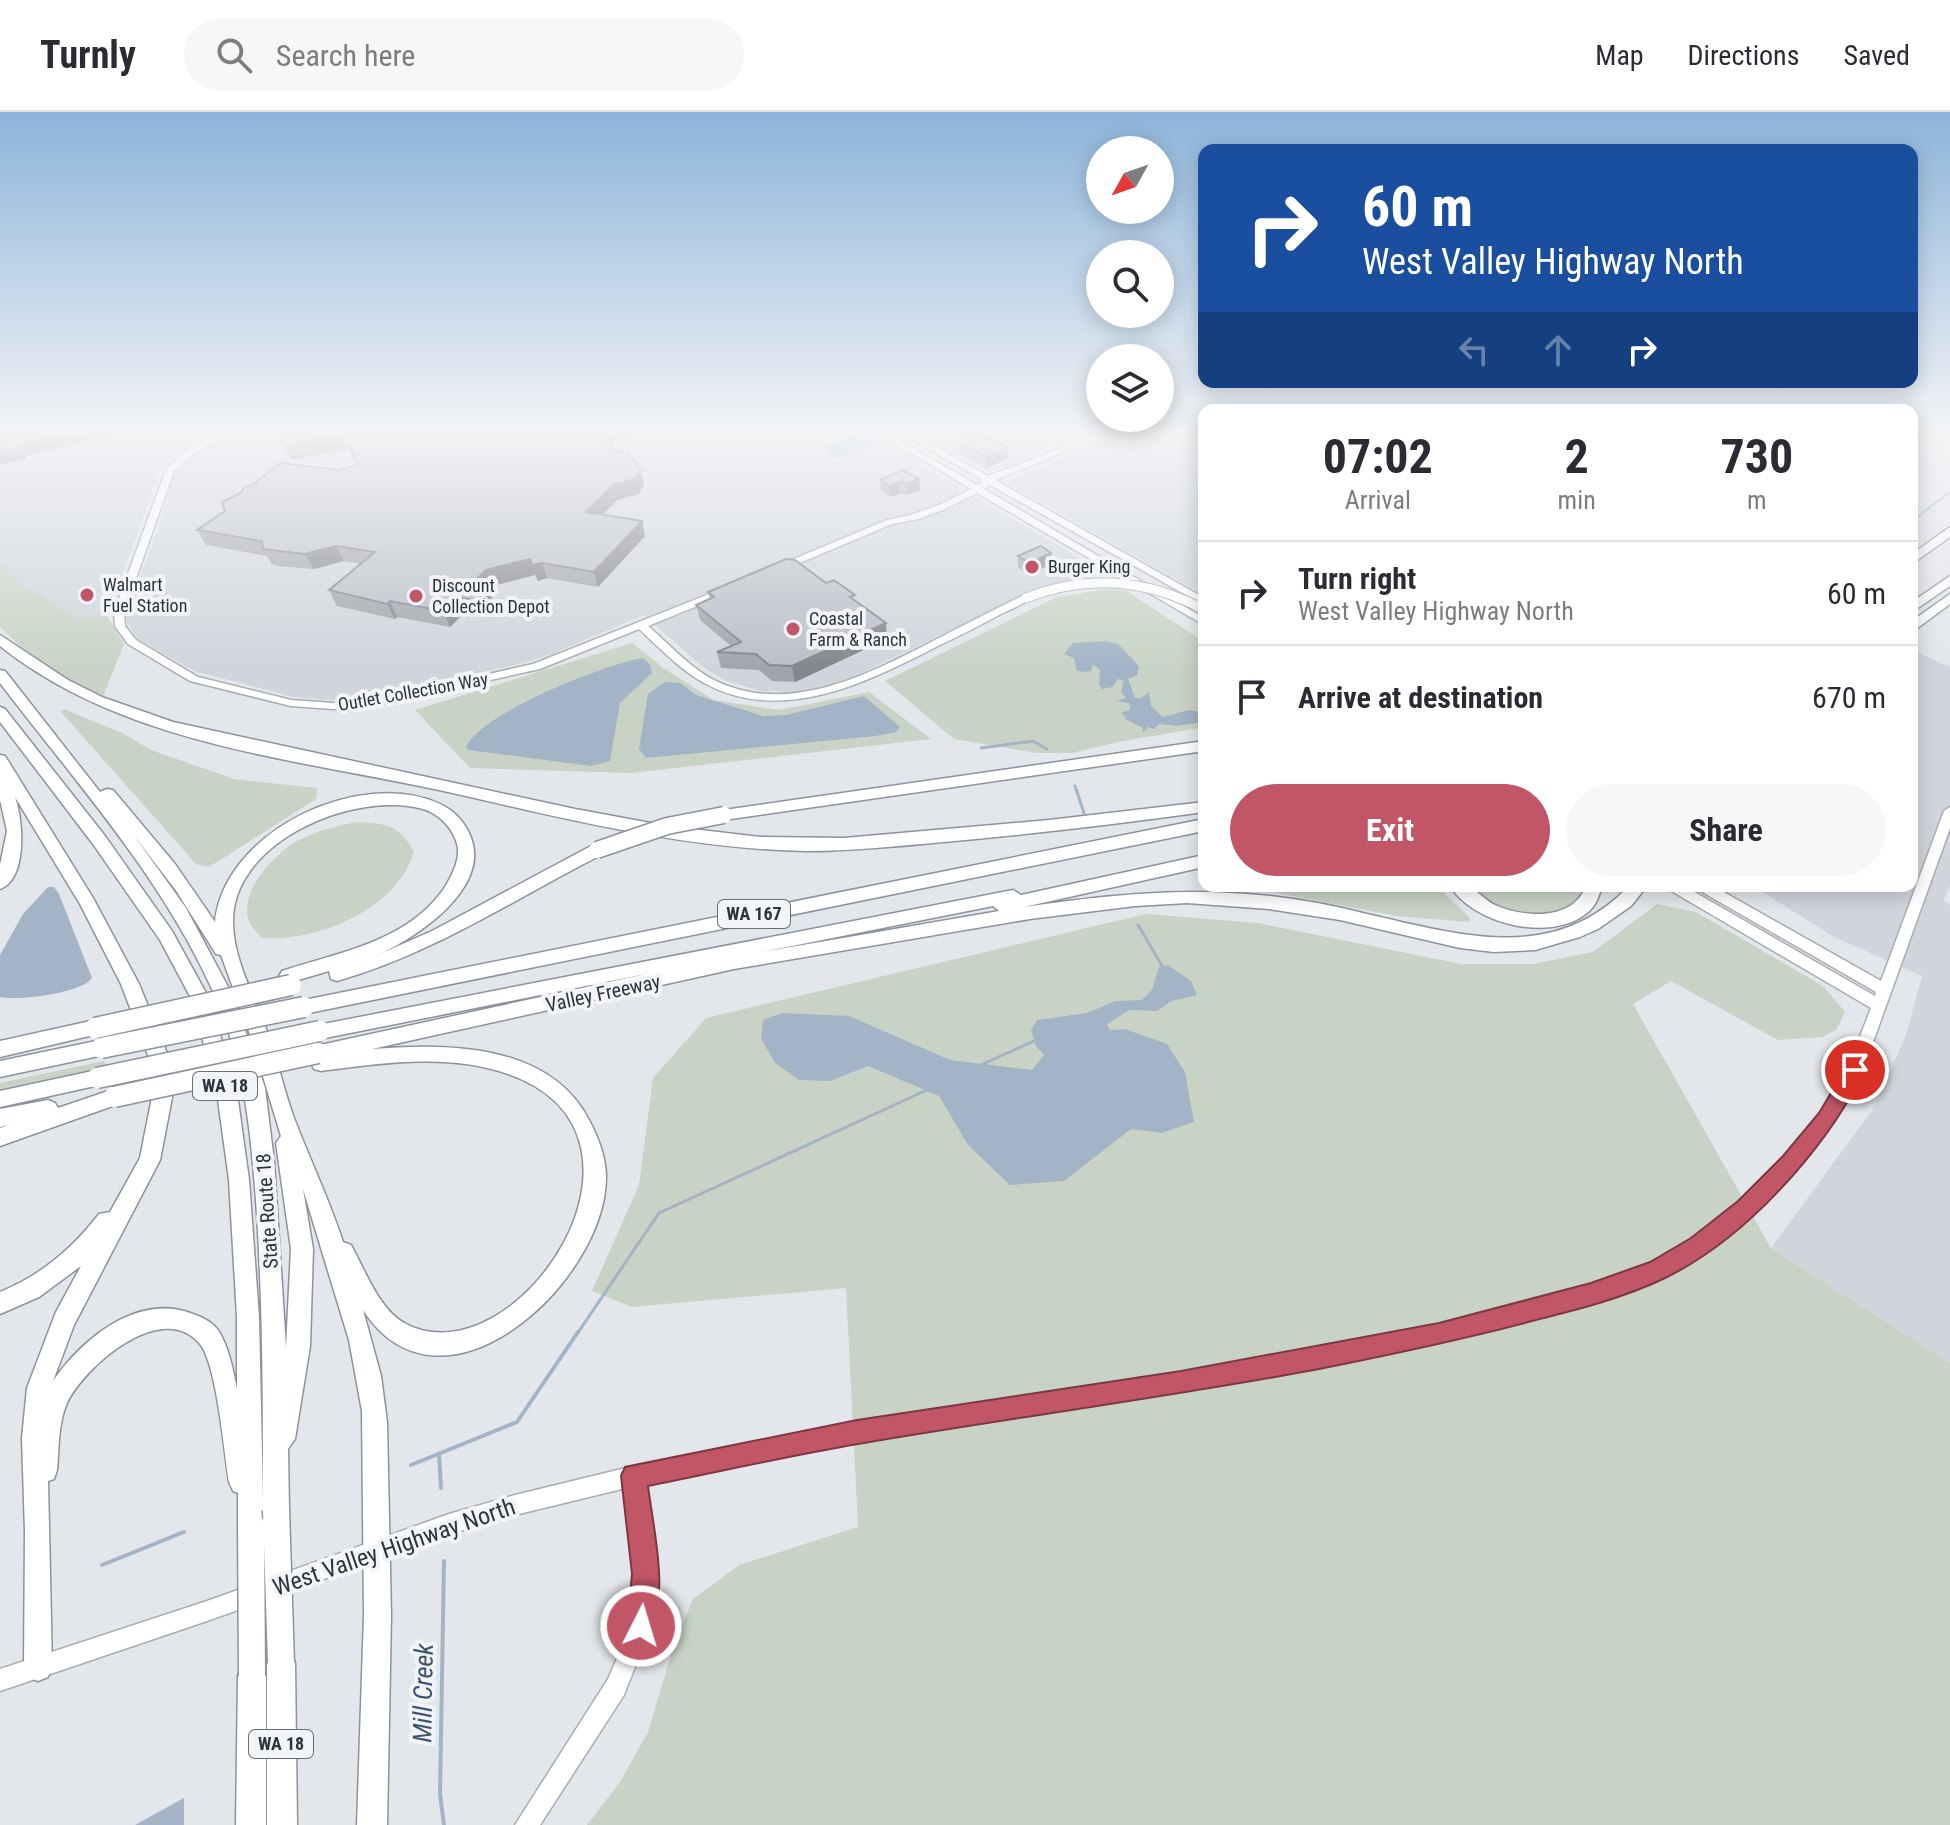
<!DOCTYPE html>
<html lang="en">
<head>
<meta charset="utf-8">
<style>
	:root { --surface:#fff; --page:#f7f7f7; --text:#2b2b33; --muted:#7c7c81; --line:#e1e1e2; --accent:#c15667 }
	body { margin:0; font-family:"Roboto Condensed",sans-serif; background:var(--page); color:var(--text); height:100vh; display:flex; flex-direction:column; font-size:30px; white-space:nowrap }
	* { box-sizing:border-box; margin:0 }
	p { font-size:26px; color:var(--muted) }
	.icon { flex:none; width:44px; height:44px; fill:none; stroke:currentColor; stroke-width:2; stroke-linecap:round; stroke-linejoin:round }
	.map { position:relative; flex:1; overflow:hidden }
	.details { position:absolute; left:1198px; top:292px; width:720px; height:488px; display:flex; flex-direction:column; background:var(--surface); border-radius:16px; box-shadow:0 4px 20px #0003 }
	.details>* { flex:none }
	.banner { position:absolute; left:1198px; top:32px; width:720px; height:244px; border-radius:16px; box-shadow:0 4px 20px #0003; background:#1a4fa0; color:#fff; overflow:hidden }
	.needle { width:52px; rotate:230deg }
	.buttons { position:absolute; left:1086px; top:24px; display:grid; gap:16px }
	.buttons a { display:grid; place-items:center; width:88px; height:88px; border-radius:50%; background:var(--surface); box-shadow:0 4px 20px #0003; font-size:40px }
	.pin { position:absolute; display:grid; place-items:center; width:68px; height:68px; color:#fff; margin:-34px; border:4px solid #fff; border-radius:50%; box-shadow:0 2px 8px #0007 }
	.me { position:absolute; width:88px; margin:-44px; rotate:5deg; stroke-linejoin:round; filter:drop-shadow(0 0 6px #0008) }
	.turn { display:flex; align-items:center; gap:28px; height:168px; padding:0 32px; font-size:36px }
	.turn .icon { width:104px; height:104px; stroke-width:2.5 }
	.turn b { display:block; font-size:56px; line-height:68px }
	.lanes { display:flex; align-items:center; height:76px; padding:0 32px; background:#0003; justify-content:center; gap:40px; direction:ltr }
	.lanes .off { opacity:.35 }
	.eta { display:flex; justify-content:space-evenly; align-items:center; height:136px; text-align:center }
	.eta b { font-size:48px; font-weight:700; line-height:56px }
	.button { display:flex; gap:16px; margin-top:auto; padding:16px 32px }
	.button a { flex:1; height:92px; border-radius:48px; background:var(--accent); color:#fff; font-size:32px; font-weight:700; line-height:92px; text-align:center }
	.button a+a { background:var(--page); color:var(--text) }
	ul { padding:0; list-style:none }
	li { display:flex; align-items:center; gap:24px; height:104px; padding:0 32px; border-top:2px solid var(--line) }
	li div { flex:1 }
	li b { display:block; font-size:30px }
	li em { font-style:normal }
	header { display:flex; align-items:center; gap:48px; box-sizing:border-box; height:112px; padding:0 40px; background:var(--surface); border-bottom:2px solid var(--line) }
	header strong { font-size:38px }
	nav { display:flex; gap:44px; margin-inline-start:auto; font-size:28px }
	.search { width:560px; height:72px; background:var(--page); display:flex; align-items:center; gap:20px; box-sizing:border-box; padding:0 28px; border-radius:44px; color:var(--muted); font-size:30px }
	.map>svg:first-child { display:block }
</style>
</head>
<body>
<header>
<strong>Turnly</strong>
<div class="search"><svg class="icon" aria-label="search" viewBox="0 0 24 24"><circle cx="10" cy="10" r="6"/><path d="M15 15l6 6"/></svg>Search here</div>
<nav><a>Map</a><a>Directions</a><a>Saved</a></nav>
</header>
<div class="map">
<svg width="1950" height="1713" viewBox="0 0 1950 1713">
	<rect width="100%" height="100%" fill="#e3e6ea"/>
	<!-- built -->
	<path fill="#d1d5db" d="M0,319H220L206,324L160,359L107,504L80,508L20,472L0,450Z
		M247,319H864L1097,457L1078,467L1037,476L841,571L801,580L760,579L726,569L703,555L644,503L547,544L515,553L366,586L324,588L294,585L194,559L138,527L124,506L160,412L172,368L177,358L198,340Z
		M1005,319H1023L1053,334L989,360L947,339Z
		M1126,319H1195L1204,323V483L1008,372L1010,368Z
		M1912,538L1950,555V773L1944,788L1950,793V1251L1771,1136L1873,997L1906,923L1922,864L1834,825L1753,774H1912Z"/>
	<!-- green -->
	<path fill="#c9d3c5" d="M942,319H1005L947,339L922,326Z
		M0,450L20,472L80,508L107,504L124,532L103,584C63,570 30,545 0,515Z
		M1107,477L1127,479L1204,530V615L1118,630L1072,641H1036L954,627L885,569L1057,485Z
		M632,531L662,555L713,588L779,598L869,580L931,627L631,661L470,656L415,598Z
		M64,597L122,621L151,638L234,667L317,676L316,687L209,755L196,752L61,600Z
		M357,710C387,712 399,712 414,740C397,797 318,830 262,826C259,822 253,817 250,812C236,782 274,742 297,729C315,719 337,714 357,710Z
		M1241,774H1437L1470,806L1469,810L1397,804Z
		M1469,774H1586C1580,814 1520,805 1494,793C1485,789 1476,780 1469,774Z
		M1657,792L1696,800L1823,874L1845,900L1836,918L1822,925L1778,928L1671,869L1633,892L1771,1136L1950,1251V1713H587L620,1670L648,1620L675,1529L693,1487L739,1453L858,1415L846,1176L632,1195L592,1179L639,1073L653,966L706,906L1146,802L1258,811L1461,852H1533L1593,840Z
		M104,949L107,956L0,980V971Z"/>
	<!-- water -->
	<path fill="#a2b4c6" d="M854,323L872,332L871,334L839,346H833L823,335Z
		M1106,529L1118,532L1139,554L1137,563L1128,567L1135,586H1141L1149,580L1151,594L1163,605L1189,598L1204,601V610L1177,614L1159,612L1154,617L1147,615V618L1142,620L1143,616L1123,606H1127L1121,601L1130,598L1129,591L1116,589L1126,586L1121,580L1124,569L1118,567L1113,575L1102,577L1099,572L1100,558L1093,552L1091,559L1081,560L1076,557L1074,546L1064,542L1073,531Z
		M643,546L650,553L652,561L620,591L610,649L591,654L469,638L466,635C481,601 605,552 643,546Z
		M665,570L680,571L696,583L763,604L786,603L864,584L900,615L896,620L876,624L646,646L639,637L648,582Z
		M48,775H54L59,782L92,866C82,881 18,889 0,885V843L23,802Z
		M1168,853L1191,869L1197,883L1172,889L1157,899L1129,898L1107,912L1110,918L1125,917L1167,932L1185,960L1194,1010L1162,1021L1131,1017L1064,1069L1010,1073L968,1033L939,984L868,954L830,969L799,968L775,951L761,926L763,908L782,901L849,904L950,948L1032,958L1044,943L1036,934L1031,918L1037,908L1087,901L1116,889L1142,888L1152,878L1159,855Z
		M184,1686V1713H135Z"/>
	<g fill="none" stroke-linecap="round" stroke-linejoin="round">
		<!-- stream-far2 -->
		<path stroke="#a2b4c6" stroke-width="2" d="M1912,409L1950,380"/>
		<!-- stream-far1 -->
		<path stroke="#a2b4c6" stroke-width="3" d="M981,636L1033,629L1047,637
			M1075,674L1084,701
			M1138,813L1164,857
			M981,953L1036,928
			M577,1222L659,1101L927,978"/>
		<!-- stream -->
		<path stroke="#a2b4c6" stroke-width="4" d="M439,1342L441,1376
			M411,1353L517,1310L578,1220
			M444,1449L440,1682L444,1713
			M102,1453L184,1420"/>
		<!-- street casing -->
		<g stroke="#a8adb4" stroke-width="3">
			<path id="street" d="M1913,319H1921L1950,328V332Z
				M1912,376L1915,379L1912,381Z"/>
		</g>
		<!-- secondary casing -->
		<g stroke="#a8adb4" stroke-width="3">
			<path id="secondary" d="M226,319H236L195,340L174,359L124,500L125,514L136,528L198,565L291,588L333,591L377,587L533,552L727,475L732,478L731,480L648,514C669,532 689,555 714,568C788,605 869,562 935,528C964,513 993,498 1022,484L1031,486C1022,493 1010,498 999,503C979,514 959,524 938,534C868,570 783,613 706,572C680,558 660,536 639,517L540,557L377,593L333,597L291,594L190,569L128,532L115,514L114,500L166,358L189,336Z
				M874,319H883L977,373L981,371V367L898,319H907L988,364L1106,319H1116L995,368L1204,486V493L990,373L984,377L1204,506V513L977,381L945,397L918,407L892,412L783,458H777V454L887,408L911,403L939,393L971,377Z
				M1950,695V716L1863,958L1833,1012L1796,1055L1751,1101L1704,1140L1662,1165L1591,1190L1439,1231L1181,1280L857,1329L645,1372L655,1462L651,1514L624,1583L540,1713H515L608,1567L631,1514L635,1462L626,1376L515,1403L449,1422L207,1509L0,1579V1557L207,1489L449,1402L515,1383L634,1354L857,1311L1181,1262L1439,1213L1591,1174L1651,1152L1692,1128L1739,1091L1784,1045L1821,1002L1848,956L1871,896L1668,777L1666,774H1684L1875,884L1876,880L1697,777L1695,774H1713L1881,869L1944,699Z"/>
		</g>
		<!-- highway casing -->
		<g stroke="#8c939f" stroke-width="3">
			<path id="highway" d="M1950,415V425L1912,452V442Z
				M1950,464V474L1912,500V490Z
				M1950,482V492L1912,520V509Z
				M0,523L68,568L102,585L173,610L575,697L667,714L760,725L844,726L1049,708L1204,690V700C1118,712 1031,722 944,730C899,734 853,739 807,739C682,737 560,705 439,678C290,646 123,632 0,534Z
				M0,558L5,559L100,680L107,677L113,678L175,752L215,810C224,719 360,655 440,692C453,698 463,708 469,721C495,775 415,827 375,844L432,819L591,734H603L605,738L603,742C514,787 433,842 337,869L331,867L329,859L288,871L282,869L279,864L282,859C339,840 408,830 445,775C452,763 459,750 458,736C455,718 440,702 423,697C355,678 232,729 233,810C233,846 253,881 265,914C277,944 283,976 294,1006C310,1048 329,1087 343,1130L351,1133C365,1158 379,1198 406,1212C516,1269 682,1023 508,962C449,941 382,951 321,959L314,957L311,951L313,947L308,941L311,935L651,861L320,927L313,924L311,919L313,914L1013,778L1021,783L1204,743V755L1024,795C1098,784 1172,776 1247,782C1288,785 1328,792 1367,802C1460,823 1554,853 1629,774H1647L1631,794L1598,817L1580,825L1535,838L1494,840L1460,836L1340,808L1269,797L1187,791L1135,794L1030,807L734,857L372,937C447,931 549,931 589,1008C598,1025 606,1045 606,1065C606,1170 442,1320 363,1198L381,1264L387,1310L391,1503L387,1713H357L364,1503L362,1299L349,1228L303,1077L313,1137L310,1234L295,1327L288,1337L289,1398L285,1407L276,1411L267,1407L263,1398L264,1413L260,1422L251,1426L242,1422L238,1413V1381L233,1379L229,1370C224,1340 217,1253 200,1232C162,1186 84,1255 67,1291C58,1311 59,1337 57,1358L54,1367L48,1369L52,1555L48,1565L38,1569L28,1565L24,1555L25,1420L22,1326L27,1276L56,1200L81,1154L39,1185L0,1202V1180C40,1164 73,1136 99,1102L110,1100L140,1046L155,970L149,946L121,872L80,792L15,685C23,707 28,767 0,777V753L7,719L0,688V643L5,644L93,786L139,872L169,946L175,970L160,1048L74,1213L53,1269C82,1227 138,1180 193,1202C202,1205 212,1210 218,1218C229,1235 233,1258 237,1277V1205L229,1068L218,988L193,890L160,828L93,732L0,610V595L5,597L105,724L172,819L211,890L238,988L249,1068L259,1205L263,1388C263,1293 263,1198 257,1103C252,1030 246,959 218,891C168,772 77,672 0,571ZM133,722L177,780L216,842L221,843L251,925L281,1024L276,1031L291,1137L286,1236L274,1049L265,976L234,886L186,796ZM993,794L999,799L762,840Z
				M1204,629V639L724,708L716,703L724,698Z
				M1204,707V719L304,902L297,900L295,895L297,890L304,888Z
				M1450,774C1455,774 1464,773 1469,775C1478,779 1486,789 1495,793C1524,806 1573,809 1586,774H1602C1599,784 1596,794 1587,801C1550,831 1474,812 1450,774Z
				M95,908L102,911L104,916L102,921L0,945V929Z
				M101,928L108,930L111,936L108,942L0,965V949Z
				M97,958L104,960L107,966L104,972L0,995V979Z
				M114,977L121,979L124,985L121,991L0,1034V1016L9,1013L0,1015V997L48,988L55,991L58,996Z
				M281,1537L291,1541L295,1551L297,1713H267V1551L271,1541Z
				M252,1550L262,1554L266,1564V1713H236L238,1564L242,1554Z"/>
		</g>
		<!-- street -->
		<use href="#street" fill="#f5f6f8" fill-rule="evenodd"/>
		<!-- secondary -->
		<use href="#secondary" fill="#fff" fill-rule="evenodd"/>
		<!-- highway -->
		<use href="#highway" fill="#fff" fill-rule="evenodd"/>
		<!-- secondary-bridge casing -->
		<g stroke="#a8adb4" stroke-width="11" stroke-linecap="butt">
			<path id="secondary-bridge" d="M1026,486C1084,463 1139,466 1195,493"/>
		</g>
		<!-- highway-bridge-far2 casing -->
		<g stroke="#8c939f" stroke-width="19" stroke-linecap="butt">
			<path id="highway-bridge-far2" d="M597,738L667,714L724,703"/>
		</g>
		<!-- highway-bridge-far1 casing -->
		<g stroke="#8c939f" stroke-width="23" stroke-linecap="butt">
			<path id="highway-bridge-far1" d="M95,916L291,873
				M101,936L304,895
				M97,966L320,919
				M114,985L318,941"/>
		</g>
		<!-- highway-bridge casing -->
		<g stroke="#8c939f" stroke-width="29" stroke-linecap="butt">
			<path id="highway-bridge" d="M276,1398L281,1551
				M251,1413L252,1564"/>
		</g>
		<!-- secondary-bridge -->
		<use href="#secondary-bridge" stroke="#fff" stroke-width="9"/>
		<!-- highway-bridge-far2 -->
		<use href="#highway-bridge-far2" stroke="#fff" stroke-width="16"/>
		<!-- highway-bridge-far1 -->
		<use href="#highway-bridge-far1" stroke="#fff" stroke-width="20"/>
		<!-- highway-bridge -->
		<use href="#highway-bridge" stroke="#fff" stroke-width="26"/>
	</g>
	<!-- wall -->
	<path fill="#a1a4aa" d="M280,319H633L634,324L611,329L613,334L612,335L615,340L640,357L644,372L639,382L617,388L603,403L642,409L645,424L598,475L547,466L538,469L535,463L492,474L488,478L494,491L481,504L464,501L450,515L397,505L395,507L337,494L329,478L361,452L344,449L314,457L278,454L272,452L267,444L206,433L197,418L338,358L357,353L350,336L292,348L284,334Z
		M959,330L1008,336L1007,347L986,356L959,341Z
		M919,367L920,378L907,383L899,382L890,385L881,379L880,368Z
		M1018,444L1051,452L1029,463L1018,455Z
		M826,471L855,489L887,527L795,570L772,569L759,558L721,556L717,540L731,534L700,508L696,493L710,487L708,480Z"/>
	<!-- shaded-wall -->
	<path fill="#83868b" d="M77,319H127L25,344L27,347L0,353V340L18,333Z
		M606,319H633L634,324L611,329L613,334L606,336L602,321Z
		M345,321L351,336L292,348L284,334Z
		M1008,336L1007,347L986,356V345Z
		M640,357L644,372L639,382L617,388L590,415L586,400L613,373Z
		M919,367L920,378L907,383L906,372Z
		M899,370V382L890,385L889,374Z
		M642,409L645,424L598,475L594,460Z
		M336,434L344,449L314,457L305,442Z
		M1051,441V452L1029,463L1030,451Z
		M530,447L535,463L492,474L488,478L494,491L481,504L475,488L471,473L486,458Z
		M542,451L547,466L538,469L532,453Z
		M458,485L464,501L450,515L443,499Z
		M390,489L397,505L395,507L387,492Z
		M886,511L887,527L795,570L792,554Z"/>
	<!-- building -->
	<path fill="#bbbfc6" stroke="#83868b" stroke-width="2" d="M0,319H77L18,333L19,336L0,340Z
		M280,319H608L609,320L602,321L615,340L626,338L640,357L635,367L613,373L586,400L642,409L594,460L542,451L532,453L530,447L486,458L471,473L488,476L475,488L458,485L443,499L390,489L387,492L329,478L375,440L336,434L305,442L270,438L263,437L262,429L197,418L225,399L222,390L241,381L244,375L252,373L280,351L338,358L357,353L345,321L284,334Z
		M981,322L1008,336L986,345L959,330Z
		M902,358L919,367L906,372L899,370L889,374L880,368Z
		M1041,434L1051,441L1030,451L1018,444Z
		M786,447L795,448L826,471L834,468L855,483L850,485L886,511L792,554L769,553L756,542L717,540L741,530L696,493L714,485L708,480Z"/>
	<!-- sky -->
	<linearGradient id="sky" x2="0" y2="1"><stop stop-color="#8cb4da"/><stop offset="0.57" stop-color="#f2f4f6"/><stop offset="1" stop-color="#f2f4f6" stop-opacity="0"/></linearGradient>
	<rect width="1950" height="558" fill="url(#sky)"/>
	<!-- route -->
	<path fill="#c15667" stroke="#7d3843" stroke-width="2" d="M1855,950L1862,952L1865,958C1825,1038 1745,1128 1663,1167C1623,1186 1579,1197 1536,1208C1462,1228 1389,1243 1314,1258C1163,1286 1010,1306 858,1332C788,1344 718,1360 648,1374C654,1421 669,1479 650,1524L641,1528L631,1524L627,1514L632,1462L621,1364L625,1355L857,1308L1181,1259L1439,1211L1591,1171L1650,1150L1691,1126L1738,1089L1783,1044L1819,1001L1848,952Z"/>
	<!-- markers -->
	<g fill="#c15667" stroke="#f2f4f7" stroke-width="3">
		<circle cx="1032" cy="455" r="8"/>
		<circle cx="87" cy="483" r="8"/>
		<circle cx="416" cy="484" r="8"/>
		<circle cx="793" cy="517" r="8"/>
	</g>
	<g text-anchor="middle" stroke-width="8" stroke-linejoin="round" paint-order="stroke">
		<!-- far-poi labels -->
		<g font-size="18" fill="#2c3440" stroke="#f2f4f7" text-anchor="start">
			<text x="1048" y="461">Burger King</text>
			<text x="103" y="479">Walmart<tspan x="103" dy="21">Fuel Station</tspan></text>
			<text x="432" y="480">Discount<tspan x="432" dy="21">Collection Depot</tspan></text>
			<text x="809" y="513">Coastal<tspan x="809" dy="21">Farm &amp; Ranch</tspan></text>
		</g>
		<!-- far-street labels -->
		<g font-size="18" fill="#2c3440" stroke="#f2f4f7">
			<text transform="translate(413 580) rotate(-10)" y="6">Outlet Collection Way</text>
		</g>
		<!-- shield labels -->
		<g fill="#f2f4f7" stroke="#676e77" stroke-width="2">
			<rect x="718" y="788" width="72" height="28" rx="6"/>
			<rect x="193" y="960" width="64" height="28" rx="6"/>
			<rect x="249" y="1618" width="64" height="28" rx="6"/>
		</g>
		<g font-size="18" font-weight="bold" fill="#2c3440">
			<text x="754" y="808">WA 167</text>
			<text x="225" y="980">WA 18</text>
			<text x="281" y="1638">WA 18</text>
		</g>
		<!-- street labels -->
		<g font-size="20" fill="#2c3440" stroke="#f2f4f7">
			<text transform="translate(603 881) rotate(-12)" y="7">Valley Freeway</text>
			<text transform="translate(267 1099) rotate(-94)" y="7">State Route 18</text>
		</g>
		<!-- near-street labels -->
		<g font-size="24" fill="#2c3440" stroke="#f2f4f7">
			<text transform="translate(394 1435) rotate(-19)" y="8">West Valley Highway North</text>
		</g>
		<!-- near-water labels -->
		<g font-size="26" font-style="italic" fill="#3b5370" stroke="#f2f4f7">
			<text transform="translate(423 1581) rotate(-89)" y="9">Mill Creek</text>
		</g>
	</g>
</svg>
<div class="buttons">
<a><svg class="needle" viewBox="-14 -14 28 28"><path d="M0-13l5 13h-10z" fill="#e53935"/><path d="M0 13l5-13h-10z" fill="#7c7c81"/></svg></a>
<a><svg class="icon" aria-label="search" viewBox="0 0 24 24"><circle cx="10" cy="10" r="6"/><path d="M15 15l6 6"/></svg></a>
<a><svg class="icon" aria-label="layers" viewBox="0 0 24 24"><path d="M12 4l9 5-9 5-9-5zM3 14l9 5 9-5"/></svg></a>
</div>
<div class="pin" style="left:1855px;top:958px;background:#d93025"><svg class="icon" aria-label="arrive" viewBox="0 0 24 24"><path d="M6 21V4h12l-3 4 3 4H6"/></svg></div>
<svg class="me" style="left:641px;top:1514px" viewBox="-20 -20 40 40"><circle r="17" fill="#c15667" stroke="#fff" stroke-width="3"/><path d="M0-11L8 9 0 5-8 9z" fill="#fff"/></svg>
<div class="banner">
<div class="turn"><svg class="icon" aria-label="right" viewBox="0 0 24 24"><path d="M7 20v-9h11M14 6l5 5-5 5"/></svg><div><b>60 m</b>West Valley Highway North</div></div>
<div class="lanes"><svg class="icon off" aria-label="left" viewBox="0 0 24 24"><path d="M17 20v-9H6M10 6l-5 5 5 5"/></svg><svg class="icon off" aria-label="ahead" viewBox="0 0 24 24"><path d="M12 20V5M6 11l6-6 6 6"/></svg><svg class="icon" aria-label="right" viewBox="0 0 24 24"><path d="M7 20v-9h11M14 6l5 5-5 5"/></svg></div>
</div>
<section class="details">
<div class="eta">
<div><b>07:02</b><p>Arrival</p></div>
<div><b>2</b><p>min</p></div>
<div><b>730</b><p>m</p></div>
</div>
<ul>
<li><svg class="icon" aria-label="right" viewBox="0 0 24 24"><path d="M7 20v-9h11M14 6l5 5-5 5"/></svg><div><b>Turn right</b><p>West Valley Highway North</p></div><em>60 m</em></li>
<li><svg class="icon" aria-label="arrive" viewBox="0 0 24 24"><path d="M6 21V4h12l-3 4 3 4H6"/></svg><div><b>Arrive at destination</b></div><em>670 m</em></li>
</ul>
<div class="button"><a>Exit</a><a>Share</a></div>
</section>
</div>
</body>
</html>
